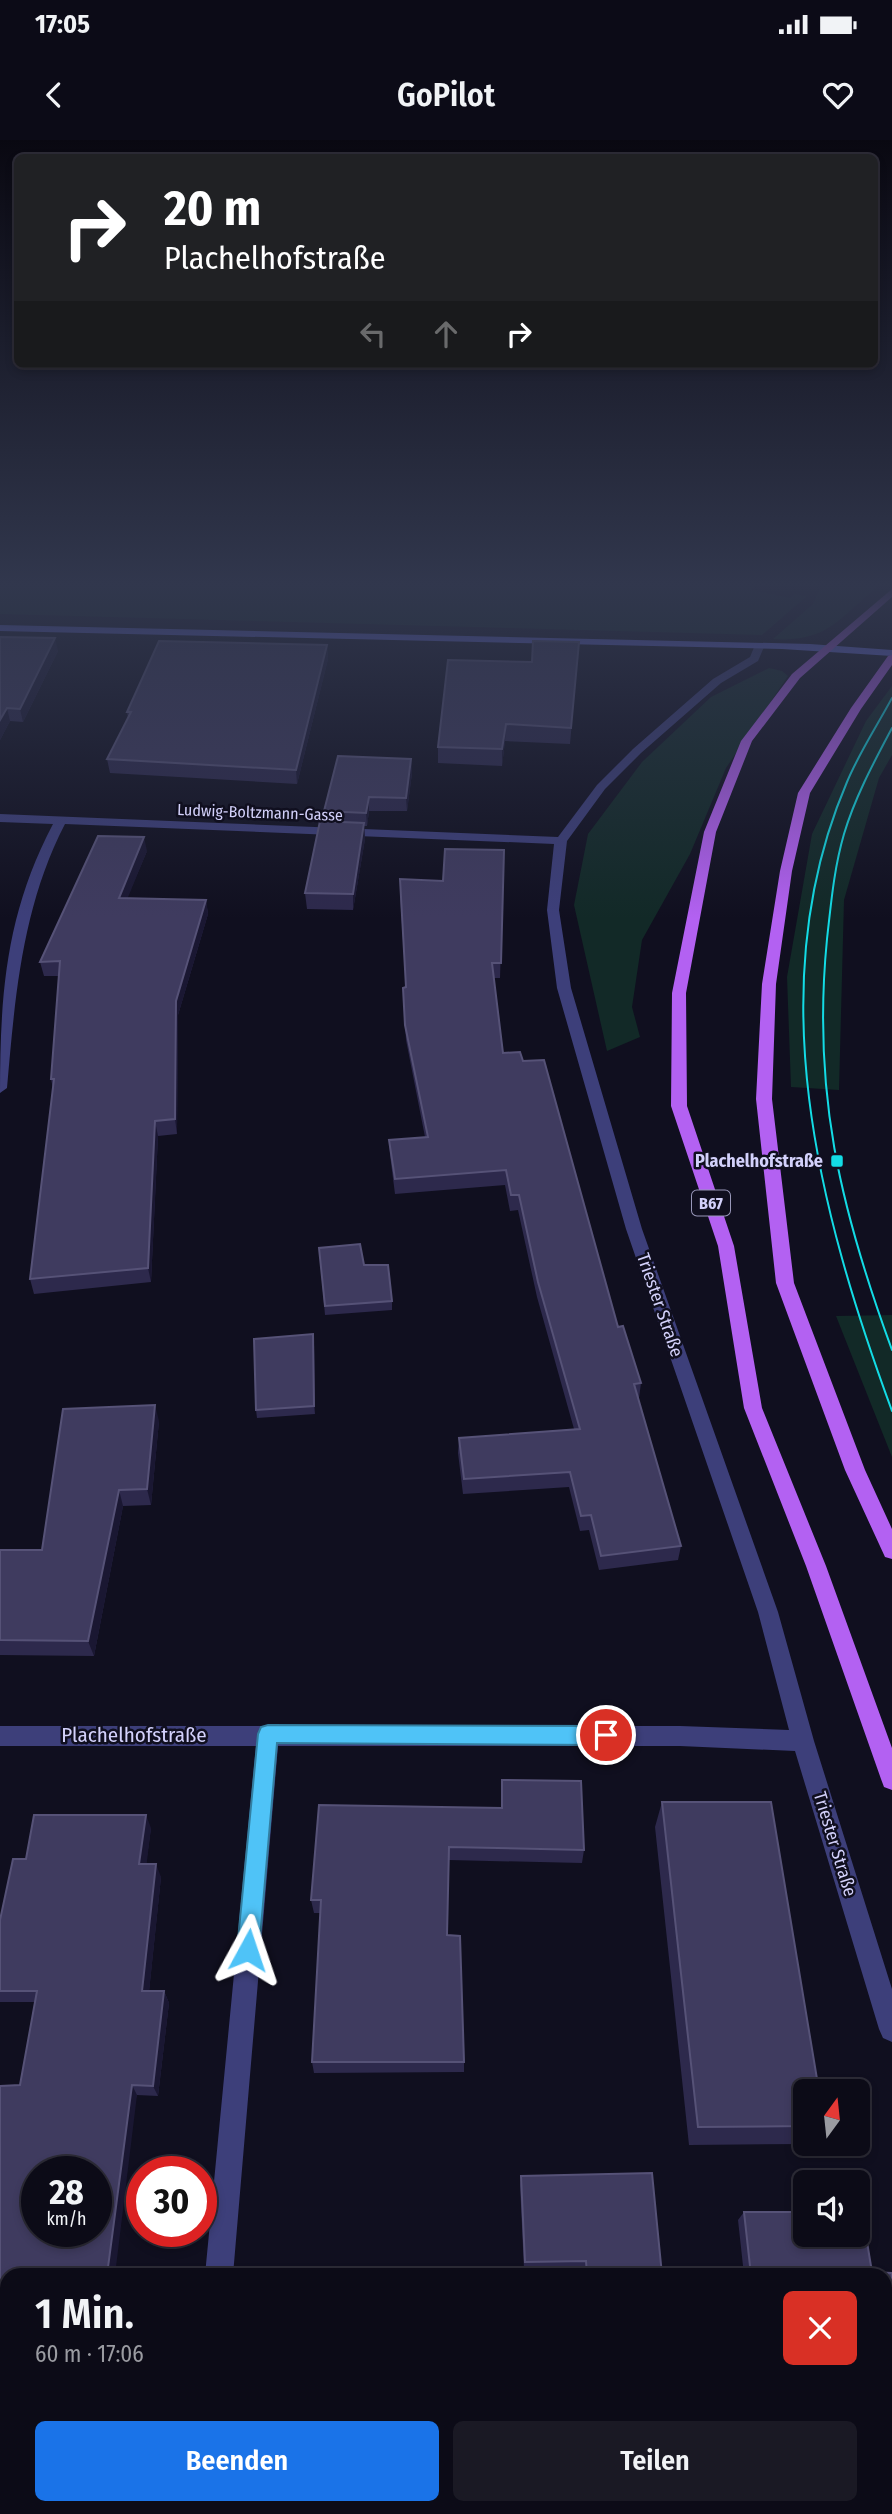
<!DOCTYPE html>
<html lang="de">
<head>
<meta charset="utf-8">
<style>
	:root { --surface:#0c0b17; --page:#1a1924; --text:#f1f3f6; --muted:#9a9ba1; --line:#2c2b36; --accent:#1a73e8 }
	body { margin:0; font-family:"Fira Sans Condensed",sans-serif; background:var(--page); color:var(--text); height:100vh; display:flex; flex-direction:column; font-size:26px; white-space:nowrap }
	* { box-sizing:border-box; margin:0 }
	p { font-size:23px; color:var(--muted) }
	.icon { flex:none; width:38px; height:38px; fill:none; stroke:currentColor; stroke-width:2; stroke-linecap:round; stroke-linejoin:round }
	.map { position:relative; flex:1; overflow:hidden }
	.panel { position:absolute; left:0px; top:2128px; width:892px; height:247px; display:flex; flex-direction:column; background:var(--surface); border-radius:21px 21px 0 0; box-shadow:0 4px 10px #0003,0 0 0 2px var(--line) }
	.panel>* { flex:none }
	.hud { position:absolute; left:14px; top:14px; width:864px; height:214px; border-radius:10px; box-shadow:0 4px 10px #0003,0 0 0 2px var(--line); background:#202124; color:#fff; overflow:hidden }
	.needle { width:46px; rotate:15deg }
	.fabs { position:absolute; left:793px; top:1939px; display:grid; gap:14px }
	.fabs a { display:grid; place-items:center; width:77px; height:77px; border-radius:10px; background:var(--surface); box-shadow:0 4px 10px #0003,0 0 0 2px var(--line); font-size:35px }
	.speed { position:absolute; left:21px; top:2016px; display:flex; gap:14px; font-size:35px; font-weight:700; text-align:center }
	.speed>* { display:grid; place-content:center; width:91px; height:91px; border-radius:50%; background:var(--surface); box-shadow:0 4px 10px #0003,0 0 0 2px var(--line); line-height:1 }
	.speed small { font-size:18px; font-weight:400 }
	.speed .limit { border:10px solid #d22; background:#fff; color:#111 }
	.pin { position:absolute; display:grid; place-items:center; width:60px; height:60px; color:#fff; margin:-30px; border:4px solid #fff; border-radius:50%; box-shadow:0 2px 7px #0007 }
	.me { position:absolute; width:77px; margin:-38px; rotate:5deg; stroke-linejoin:round; filter:drop-shadow(0 0 5px #0008) }
	.turn { display:flex; align-items:center; gap:24px; height:147px; padding:0 35px; font-size:32px }
	.turn .icon { width:91px; height:91px; stroke-width:2.5 }
	.turn b { display:block; font-size:49px; line-height:60px }
	.lanes { display:flex; align-items:center; height:66px; padding:0 35px; background:#0003; justify-content:center; gap:35px; direction:ltr }
	.lanes .off { opacity:.35 }
	.round { display:grid; place-items:center; flex:none; width:74px; height:74px; border-radius:10px; background:var(--page) }
	.overview { display:flex; align-items:center; justify-content:space-between; height:119px; padding:0 35px }
	h1 { font-size:42px; font-weight:600; line-height:52px }
	.cta { display:flex; gap:14px; margin-top:auto; padding:14px 35px }
	.cta a { flex:1; height:80px; border-radius:10px; background:var(--accent); color:#fff; font-size:28px; font-weight:600; line-height:80px; text-align:center }
	.cta a+a { background:var(--page); color:var(--text) }
	.status { display:flex; justify-content:space-between; align-items:center; height:49px; padding:0 35px; background:var(--surface); direction:ltr }
	.status svg { height:19px; fill:currentColor }
	header { display:flex; justify-content:space-between; align-items:center; height:91px; padding:0 35px; background:var(--surface); font-size:32px; font-weight:600 }
	.map>svg:first-child { display:block }
</style>
</head>
<body>
<div class="status"><b>17:05</b><svg viewBox="0 0 49 12"><path d="M0 12V9h3v3zM5 12V6h3v6zM10 12V3h3v9zM15 12V0h3v12zM26 1h20v11H26zM47 4h2v5h-2z"/></svg></div>
<header><svg class="icon" aria-label="back" viewBox="0 0 24 24"><path d="M15 5l-7 7 7 7"/></svg>GoPilot<svg class="icon" aria-label="heart" viewBox="0 0 24 24"><path d="M12 20l-8-8c-3-5 5-10 8-4 3-6 11-1 8 4z"/></svg></header>
<div class="map">
<svg width="892" height="2374" viewBox="0 0 892 2374">
	<rect width="100%" height="100%" fill="#100f1f"/>
	<!-- green -->
	<path fill="#122927" d="M0,446H754L752,450L790,458L794,454L807,456L762,495L0,474Z
		M821,446H879C840,476 829,503 773,499L813,464Z
		M769,528L782,531L788,536L726,628L690,714L642,800L632,867L640,897L607,911L574,765L588,694L642,622L711,557Z
		M892,546V615L879,638L844,760L839,950L791,947L787,837L812,694L866,581Z
		M892,1175V1317L836,1176Z"/>
	<g fill="none" stroke-linecap="round" stroke-linejoin="round">
		<!-- street -->
		<path fill="#3d3f7a" fill-rule="evenodd" d="M755,505L764,507L758,521L721,543L641,613L605,649L567,701L559,770L571,848L642,1089L778,1472L814,1601L892,1849V1902L883,1898L879,1889L795,1611L680,1606H278L233,2135H205L256,1606H0V1586H680L789,1590L758,1472L626,1089L557,848L547,770L554,704L65,684C22,767 15,857 7,948L0,953C0,854 6,773 53,684L0,682V674L558,697L597,645L633,609L713,539L750,517Z
			M184,2368H214V2374H184Z"/>
		<!-- secondary -->
		<path fill="#7075f3" fill-rule="evenodd" d="M0,485L810,504L892,510V516L782,509L0,491Z"/>
		<!-- primary -->
		<path fill="#b361f2" fill-rule="evenodd" d="M892,449V457L800,538L752,601L716,692L686,853L687,966L734,1106L762,1268L826,1426L892,1608V1650L884,1647L881,1639L806,1426L744,1268L718,1106L671,966L672,853L704,692L741,601L792,534Z
			M892,515V525L861,569L810,653L792,731L776,844L772,959L794,1143L865,1330L892,1389V1419L885,1417L845,1330L776,1143L756,959L762,844L780,731L798,653L851,568L888,516Z"/>
		<!-- tram -->
		<path stroke="#13dce5" stroke-width="2" d="M892,558C877,586 859,613 847,642C759,847 819,1072 892,1271
			M892,588C874,622 855,657 844,694C834,728 831,764 827,799C812,951 840,1068 892,1210"/>
	</g>
	<!-- wall -->
	<path fill="#2d294c" d="M0,497L58,511L23,582L10,581L0,600Z
		M579,502L570,604L505,601L502,626L438,623V607L532,522Z
		M327,505L328,519L297,644L110,633L107,619L128,578L127,572Z
		M411,619L412,633L407,671H369L367,686H364L365,699L353,770L307,769L305,753L324,681V671Z
		M504,710L500,838H494L503,913L523,921L618,1187L641,1243L639,1258H638L681,1406L678,1420L599,1430L589,1390L580,1391L569,1347L463,1354L458,1313L459,1298L574,1289L537,1157L518,1070L510,1071L505,1045L395,1054L390,1015L389,1000L425,997L406,900L403,848L406,847L400,754L443,741Z
		M147,711L127,758L206,760L208,774L178,875L177,994L158,996L151,1142L34,1154L30,1139L53,949L51,939L59,836H44L40,822Z
		M319,1108L364,1125L392,1161V1170L325,1175Z
		M314,1203L315,1274L257,1278L256,1270Z
		M159,1281L151,1365L123,1366L94,1516L0,1515V1410H42Z
		M502,1640L584,1710L582,1723L449,1720L447,1795L464,1922V1932L314,1933L312,1922L320,1773H314L311,1760L501,1668Z
		M662,1662L805,1951V2004L689,2005L655,1687Z
		M151,1688L146,1724L161,1737L149,1851H164L169,1863L158,1956L137,1955L7,2368H112L111,2374H0L20,1945L35,1862H0V1780L26,1719Z
		M521,2036L662,2135H583V2129H524L520,2045Z
		M744,2072L872,2132L892,2136V2202H886V2135H744L738,2080Z
		M746,2368H803V2372L830,2374H746Z"/>
	<!-- shaded-wall -->
	<path fill="#1a1732" d="M55,498L58,511L23,582L20,569Z
		M327,505L328,519L297,644L296,630Z
		M7,568L10,581L0,600V580Z
		M506,584L505,601L502,626V609Z
		M411,619L412,633L407,671L406,658Z
		M369,657V671L367,686L366,673Z
		M364,683L365,699L353,770V754Z
		M144,697L147,711L122,772L119,758Z
		M206,760L208,774L178,875L177,994L175,979L176,861Z
		M155,981L158,996L151,1142L148,1128Z
		M313,1194L314,1203L315,1274L314,1266Z
		M155,1265L159,1281L151,1365L147,1349Z
		M119,1350L123,1366L94,1516L88,1501Z
		M146,1675L151,1688L145,1737L139,1724Z
		M156,1724L161,1737L148,1862L142,1851Z
		M164,1851L169,1863L158,1956L153,1946Z
		M132,1945L137,1955L115,2135H107Z
		M104,2368H112L111,2374H104Z"/>
	<!-- building -->
	<path fill="#3f3b5f" stroke="#565277" stroke-width="2" fill-rule="evenodd" d="M0,497L55,498L20,569L7,568L0,580Z
		M159,501L327,505L296,630L107,619L131,572H127Z
		M533,501L579,502L571,588L506,584L502,609L438,607L448,520L532,522Z
		M338,616L411,619L406,658L369,657L366,673L324,671Z
		M320,681L364,683L353,754L305,753Z
		M98,696L144,697L119,758L206,760L176,861L175,979L155,981L148,1128L30,1139L54,939H51L60,821L40,822Z
		M445,709L504,710L501,823H492L503,913L520,912L523,921L544,920L618,1187L623,1186L641,1243L634,1244L681,1406L601,1416L591,1375L581,1376L570,1332L464,1339L459,1298L580,1289L538,1142L519,1055H511L506,1030L395,1039L389,1000L428,997L405,885L403,848L406,847L400,739L443,741Z
		M360,1104L364,1125H388L392,1161L325,1166L319,1108Z
		M313,1194L314,1266L256,1270L254,1199Z
		M155,1265L147,1349L119,1350L88,1501L0,1500V1410H42L63,1269Z
		M502,1640L581,1641L584,1710L449,1707L447,1795L460,1796L464,1922H312L321,1760H311L319,1665L502,1668Z
		M662,1662H771L819,1951H805V1986L698,1987Z
		M34,1675H146L139,1724H156L142,1851H164L153,1946L132,1945L107,2135H7V2368H104V2374H0V1946L20,1945L37,1851H0V1780L13,1719H26ZM37,2032H96V2091H37Z
		M652,2033L662,2135H587L586,2121L525,2122L521,2036Z
		M744,2072H805V2095H858V2072H862L872,2132L892,2133V2196H886V2135H751Z
		M886,2211L891,2248H886Z
		M752,2368H803V2372L830,2374H753Z"/>
	<!-- sky -->
	<linearGradient id="sky" x2="0" y2="1"><stop stop-color="#090811"/><stop offset="0.57" stop-color="#31374d"/><stop offset="1" stop-color="#31374d" stop-opacity="0"/></linearGradient>
	<rect width="892" height="779" fill="url(#sky)"/>
	<!-- route -->
	<path fill="#4fc3f7" stroke="#337fa1" stroke-width="2" d="M268,1585L606,1586L613,1589L616,1595L613,1602L606,1605L277,1603L259,1810L256,1818L248,1821L241,1818L237,1810L258,1594L261,1587Z"/>
	<!-- markers -->
	<rect fill="#13dce5" stroke="#100f1f" stroke-width="2.5" x="830" y="1014" width="14" height="14" rx="3.5"/>
	<g text-anchor="middle" stroke-width="5" stroke-linejoin="round" paint-order="stroke">
		<!-- far-street labels -->
		<g font-size="16" fill="#d3d1fb" stroke="#100f1f">
			<text transform="translate(260 672) rotate(2)" y="6">Ludwig-Boltzmann-Gasse</text>
		</g>
		<!-- shield labels -->
		<rect fill="#100f1f" stroke="#9897b9" stroke-width="2" x="692" y="1050.5" width="38" height="25" rx="5"/>
		<g font-size="16" font-weight="bold" fill="#d3d1fb">
			<text x="711" y="1069">B67</text>
		</g>
		<!-- poi labels -->
		<g font-size="18" font-weight="bold" fill="#d3d1fb" stroke="#100f1f" text-anchor="end">
			<text x="823" y="1027">Plachelhofstraße</text>
		</g>
		<!-- street labels -->
		<g font-size="18" fill="#d3d1fb" stroke="#100f1f">
			<text transform="translate(660 1165) rotate(71)" y="6">Triester Straße</text>
			<text transform="translate(835 1704) rotate(73)" y="6">Triester Straße</text>
		</g>
		<!-- near-street labels -->
		<g font-size="21" fill="#d3d1fb" stroke="#100f1f">
			<text x="134" y="1602">Plachelhofstraße</text>
		</g>
	</g>
</svg>
<div class="fabs">
<a><svg class="needle" viewBox="-14 -14 28 28"><path d="M0-13l5 13h-10z" fill="#e53935"/><path d="M0 13l5-13h-10z" fill="#9a9ba1"/></svg></a>
<a><svg class="icon" aria-label="sound" viewBox="0 0 24 24"><path d="M4 9h4l5-4v14l-5-4H4zM17 9q2 3 0 6"/></svg></a>
</div>
<div class="speed"><div>28<small>km/h</small></div><div class="limit">30</div></div>
<div class="pin" style="left:606px;top:1595px;background:#d93025"><svg class="icon" aria-label="arrive" viewBox="0 0 24 24"><path d="M6 21V4h12l-3 4 3 4H6"/></svg></div>
<svg class="me" style="left:248px;top:1810px" viewBox="-20 -20 40 40"><path d="M0-17L14 15 0 8-14 15z" fill="#4fc3f7" stroke="#fff" stroke-width="4"/></svg>
<div class="hud">
<div class="turn"><svg class="icon" aria-label="right" viewBox="0 0 24 24"><path d="M7 20v-9h11M14 6l5 5-5 5"/></svg><div><b>20 m</b>Plachelhofstraße</div></div>
<div class="lanes"><svg class="icon off" aria-label="left" viewBox="0 0 24 24"><path d="M17 20v-9H6M10 6l-5 5 5 5"/></svg><svg class="icon off" aria-label="ahead" viewBox="0 0 24 24"><path d="M12 20V5M6 11l6-6 6 6"/></svg><svg class="icon" aria-label="right" viewBox="0 0 24 24"><path d="M7 20v-9h11M14 6l5 5-5 5"/></svg></div>
</div>
<section class="panel">
<div class="overview"><div><h1>1 Min.</h1><p>60 m · 17:06</p></div><a class="round" style="background:#d93025;color:#fff"><svg class="icon" aria-label="close" viewBox="0 0 24 24"><path d="M6 6l12 12M18 6L6 18"/></svg></a></div>
<div class="cta"><a>Beenden</a><a>Teilen</a></div>
</section>
</div>
</body>
</html>
